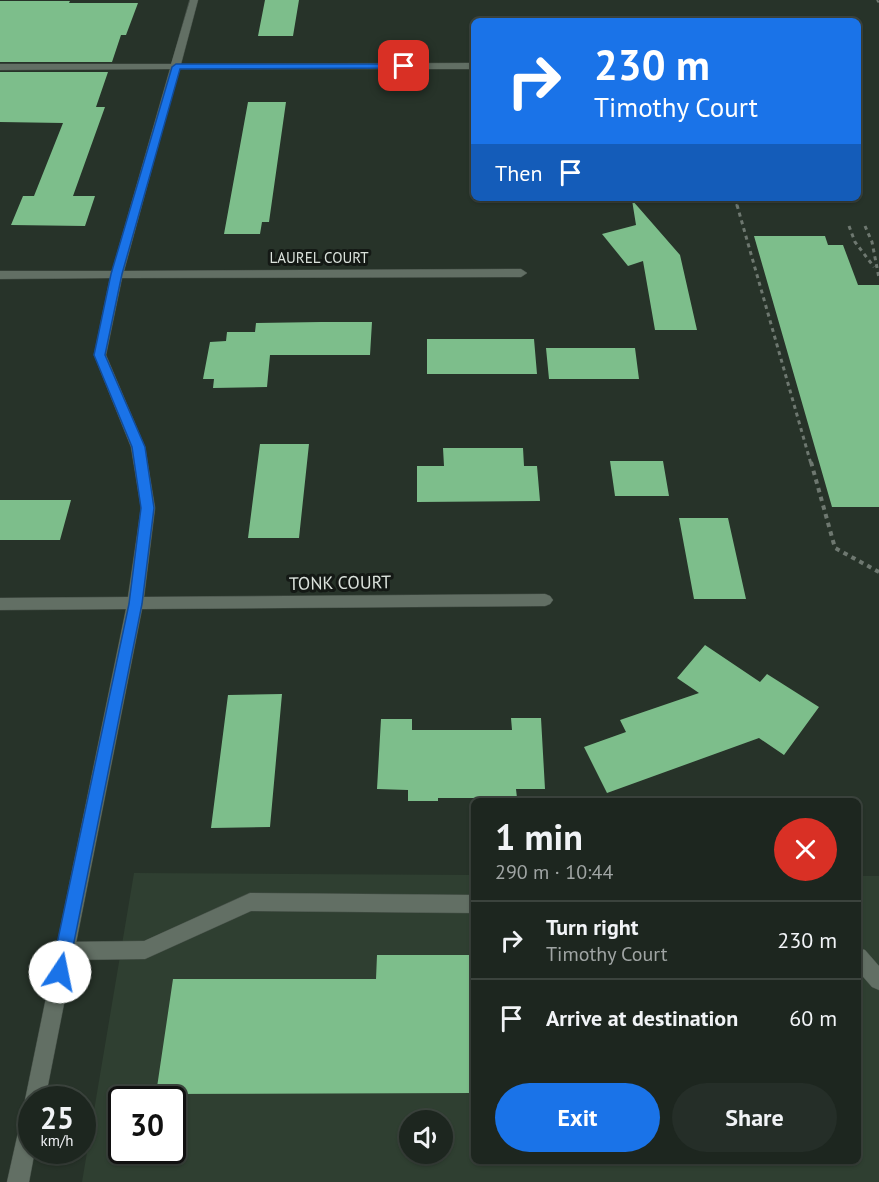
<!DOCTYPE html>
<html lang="en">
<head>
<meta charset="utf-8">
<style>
	:root { --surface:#1d261f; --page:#252e28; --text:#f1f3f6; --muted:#a0a5a4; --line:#3b433d; --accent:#1a73e8 }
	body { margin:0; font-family:"PT Sans",sans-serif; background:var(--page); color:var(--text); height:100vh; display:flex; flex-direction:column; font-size:22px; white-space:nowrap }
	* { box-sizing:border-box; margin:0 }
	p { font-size:20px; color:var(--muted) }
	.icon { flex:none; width:33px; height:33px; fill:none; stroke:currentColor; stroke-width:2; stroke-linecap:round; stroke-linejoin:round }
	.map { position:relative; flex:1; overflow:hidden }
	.side { position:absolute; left:471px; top:798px; width:390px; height:366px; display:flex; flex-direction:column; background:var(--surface); border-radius:9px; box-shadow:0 2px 4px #0004,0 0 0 2px var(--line) }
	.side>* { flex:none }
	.banner { position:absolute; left:471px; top:18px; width:390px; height:183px; border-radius:9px; box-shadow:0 2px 4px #0004,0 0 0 2px var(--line); background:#1a73e8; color:#fff; overflow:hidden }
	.controls { position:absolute; left:399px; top:1110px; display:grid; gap:12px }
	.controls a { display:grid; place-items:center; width:54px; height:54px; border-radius:50%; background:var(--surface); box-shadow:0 2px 4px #0004,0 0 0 2px var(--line); font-size:30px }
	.speed { position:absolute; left:18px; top:1086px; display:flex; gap:12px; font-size:30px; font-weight:700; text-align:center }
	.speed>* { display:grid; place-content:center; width:78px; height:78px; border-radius:50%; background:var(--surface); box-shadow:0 2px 4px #0004,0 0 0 2px var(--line); line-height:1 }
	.speed small { font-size:15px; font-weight:400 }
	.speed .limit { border:3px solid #111; border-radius:9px; background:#fff; color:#111 }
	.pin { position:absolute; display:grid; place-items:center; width:51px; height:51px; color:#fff; margin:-26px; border-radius:12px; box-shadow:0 3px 9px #0006 }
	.me { position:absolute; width:66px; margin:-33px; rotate:11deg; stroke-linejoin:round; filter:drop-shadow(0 0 4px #0008) }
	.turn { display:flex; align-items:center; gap:21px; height:126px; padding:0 24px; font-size:27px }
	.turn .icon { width:78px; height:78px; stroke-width:2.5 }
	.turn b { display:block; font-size:42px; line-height:51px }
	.then { display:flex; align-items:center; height:57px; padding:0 24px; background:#0003; gap:12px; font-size:22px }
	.round { display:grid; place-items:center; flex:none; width:63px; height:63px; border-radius:32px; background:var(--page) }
	.head { display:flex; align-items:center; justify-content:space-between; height:102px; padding:0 24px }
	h1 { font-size:36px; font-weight:600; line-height:45px }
	.action { display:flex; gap:12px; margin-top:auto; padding:12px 24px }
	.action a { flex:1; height:69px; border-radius:36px; background:var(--accent); color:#fff; font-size:24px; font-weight:600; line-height:69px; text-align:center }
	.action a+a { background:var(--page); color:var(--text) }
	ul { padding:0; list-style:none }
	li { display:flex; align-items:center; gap:18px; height:78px; padding:0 24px; border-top:2px solid var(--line) }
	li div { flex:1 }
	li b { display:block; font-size:22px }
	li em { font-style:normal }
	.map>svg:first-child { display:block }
</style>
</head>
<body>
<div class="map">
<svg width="879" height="1182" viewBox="0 0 879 1182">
	<rect width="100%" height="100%" fill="#273329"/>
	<!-- built -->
	<path fill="#2f3f31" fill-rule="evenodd" d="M134,873L474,875V1161H858V876H879V1182H82ZM122,1100H172V1150H122ZM410,1120H442V1154H410Z"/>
	<!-- building -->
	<path fill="#7dbe8b" d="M265,0H299L293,36H258Z
		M0,1H70L69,3H138L126,35H121L112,62H0Z
		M0,72H108L96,107H105L73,196H95L85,226L11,225L23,196H34L63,123L0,122Z
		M248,102H286L269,222H262L260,234H224Z
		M632,200L680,255L697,330H655L643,261L628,266L602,234L636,225Z
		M754,236H825L828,245H843L858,285H879V507H832Z
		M321,322H372L370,355H270L267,387L213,388L214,379H203L210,342L226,341L227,332H255L256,323Z
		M427,339H534L537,374H427Z
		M546,348H635L639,379H549Z
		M260,444H309L299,538H248Z
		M443,448H523L524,466H537L540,501L417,502V466H444Z
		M610,461H663L669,496H615Z
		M0,500H71L60,540H0Z
		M679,518H728L746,599H694Z
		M705,645L760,682L767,674L819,707L784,755L759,738L607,793L584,747L626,732L620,720L699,693L677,678Z
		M282,694L270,827L211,828L228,695Z
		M511,718H541L545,789H516L517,798H438V801H408V790L377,789L381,719H412V730H512Z
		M377,955H474V1093L156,1094L173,979H376Z"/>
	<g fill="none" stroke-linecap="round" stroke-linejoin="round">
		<!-- service casing -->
		<g stroke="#454f47" stroke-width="1">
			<path id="service" d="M250,893L474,895V913L251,911L145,959L64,960L57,958L55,951L57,944L64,942L144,941Z
				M858,948L865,950L879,966V990L872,987L858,971Z"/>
		</g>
		<!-- minor casing -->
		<g stroke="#454f47" stroke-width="1">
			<path id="minor" d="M190,0H198L181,64L474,63V69H179L124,271L521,269L527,273L521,277L122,278L106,355L145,447L155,508L144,597L545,594L550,596L553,600L550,604L545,606L142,609L45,1100H32V1150H35L29,1182H7L22,1115L28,1107L25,1100L126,609L0,610V598L128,597L141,508L131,447L94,355L110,278L0,279V271H112L170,69L0,70V64H171Z"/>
		</g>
		<!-- path-far2 -->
		<path stroke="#6e7870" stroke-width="2" stroke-dasharray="3 3" stroke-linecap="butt" d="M877,0L879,3
			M737,207L736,202L741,199L787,198"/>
		<!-- path-far1 -->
		<path stroke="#6e7870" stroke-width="3" stroke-dasharray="4 4" stroke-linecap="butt" d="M737,205L811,464
			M849,226L855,242L874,267
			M865,226L872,242L879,278"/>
		<!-- path -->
		<path stroke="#6e7870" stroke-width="4" stroke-dasharray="4.5 4.5" stroke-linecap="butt" d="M811,462L835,548L879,572"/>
		<!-- service -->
		<use href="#service" fill="#626f64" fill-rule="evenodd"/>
		<!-- minor -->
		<use href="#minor" fill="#626f64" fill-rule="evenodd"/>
	</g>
	<!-- route -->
	<path fill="#1a73e8" stroke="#114b97" stroke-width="1.5" d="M404,64L407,68L180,69L122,274L105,355L145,447L154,508L142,604L68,972L66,978L60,981L54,978L51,972L129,604L141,508L132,447L94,355L111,274L172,67L176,64Z"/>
	<g text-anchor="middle" stroke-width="6" stroke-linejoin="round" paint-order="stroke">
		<!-- far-street labels -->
		<g font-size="15" fill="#dbe2dc" stroke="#141915">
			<text x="319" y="263">LAUREL COURT</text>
		</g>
		<!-- street labels -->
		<g font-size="18" fill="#dbe2dc" stroke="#141915">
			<text transform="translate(340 583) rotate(-1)" y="6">TONK COURT</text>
		</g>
	</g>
</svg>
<div class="controls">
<a><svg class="icon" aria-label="sound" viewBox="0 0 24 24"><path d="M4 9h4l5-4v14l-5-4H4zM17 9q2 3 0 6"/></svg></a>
</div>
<div class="speed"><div>25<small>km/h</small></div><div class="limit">30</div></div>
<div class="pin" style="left:404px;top:66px;background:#d93025"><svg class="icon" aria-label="arrive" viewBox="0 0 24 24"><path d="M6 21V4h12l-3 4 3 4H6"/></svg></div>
<svg class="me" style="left:60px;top:972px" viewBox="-20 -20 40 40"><circle r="19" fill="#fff"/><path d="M0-13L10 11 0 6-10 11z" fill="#1a73e8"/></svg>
<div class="banner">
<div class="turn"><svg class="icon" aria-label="right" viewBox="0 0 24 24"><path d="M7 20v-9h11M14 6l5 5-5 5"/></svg><div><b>230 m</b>Timothy Court</div></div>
<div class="then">Then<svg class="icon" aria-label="arrive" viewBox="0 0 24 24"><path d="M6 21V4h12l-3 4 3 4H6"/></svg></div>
</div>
<section class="side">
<div class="head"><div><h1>1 min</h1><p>290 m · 10:44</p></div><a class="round" style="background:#d93025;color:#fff"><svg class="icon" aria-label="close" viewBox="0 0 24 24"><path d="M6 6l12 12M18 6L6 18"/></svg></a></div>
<ul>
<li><svg class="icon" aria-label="right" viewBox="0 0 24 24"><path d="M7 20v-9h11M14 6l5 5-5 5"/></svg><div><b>Turn right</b><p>Timothy Court</p></div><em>230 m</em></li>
<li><svg class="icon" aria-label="arrive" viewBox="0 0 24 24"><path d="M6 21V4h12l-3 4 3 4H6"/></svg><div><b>Arrive at destination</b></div><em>60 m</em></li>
</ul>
<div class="action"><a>Exit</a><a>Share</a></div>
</section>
</div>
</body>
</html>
